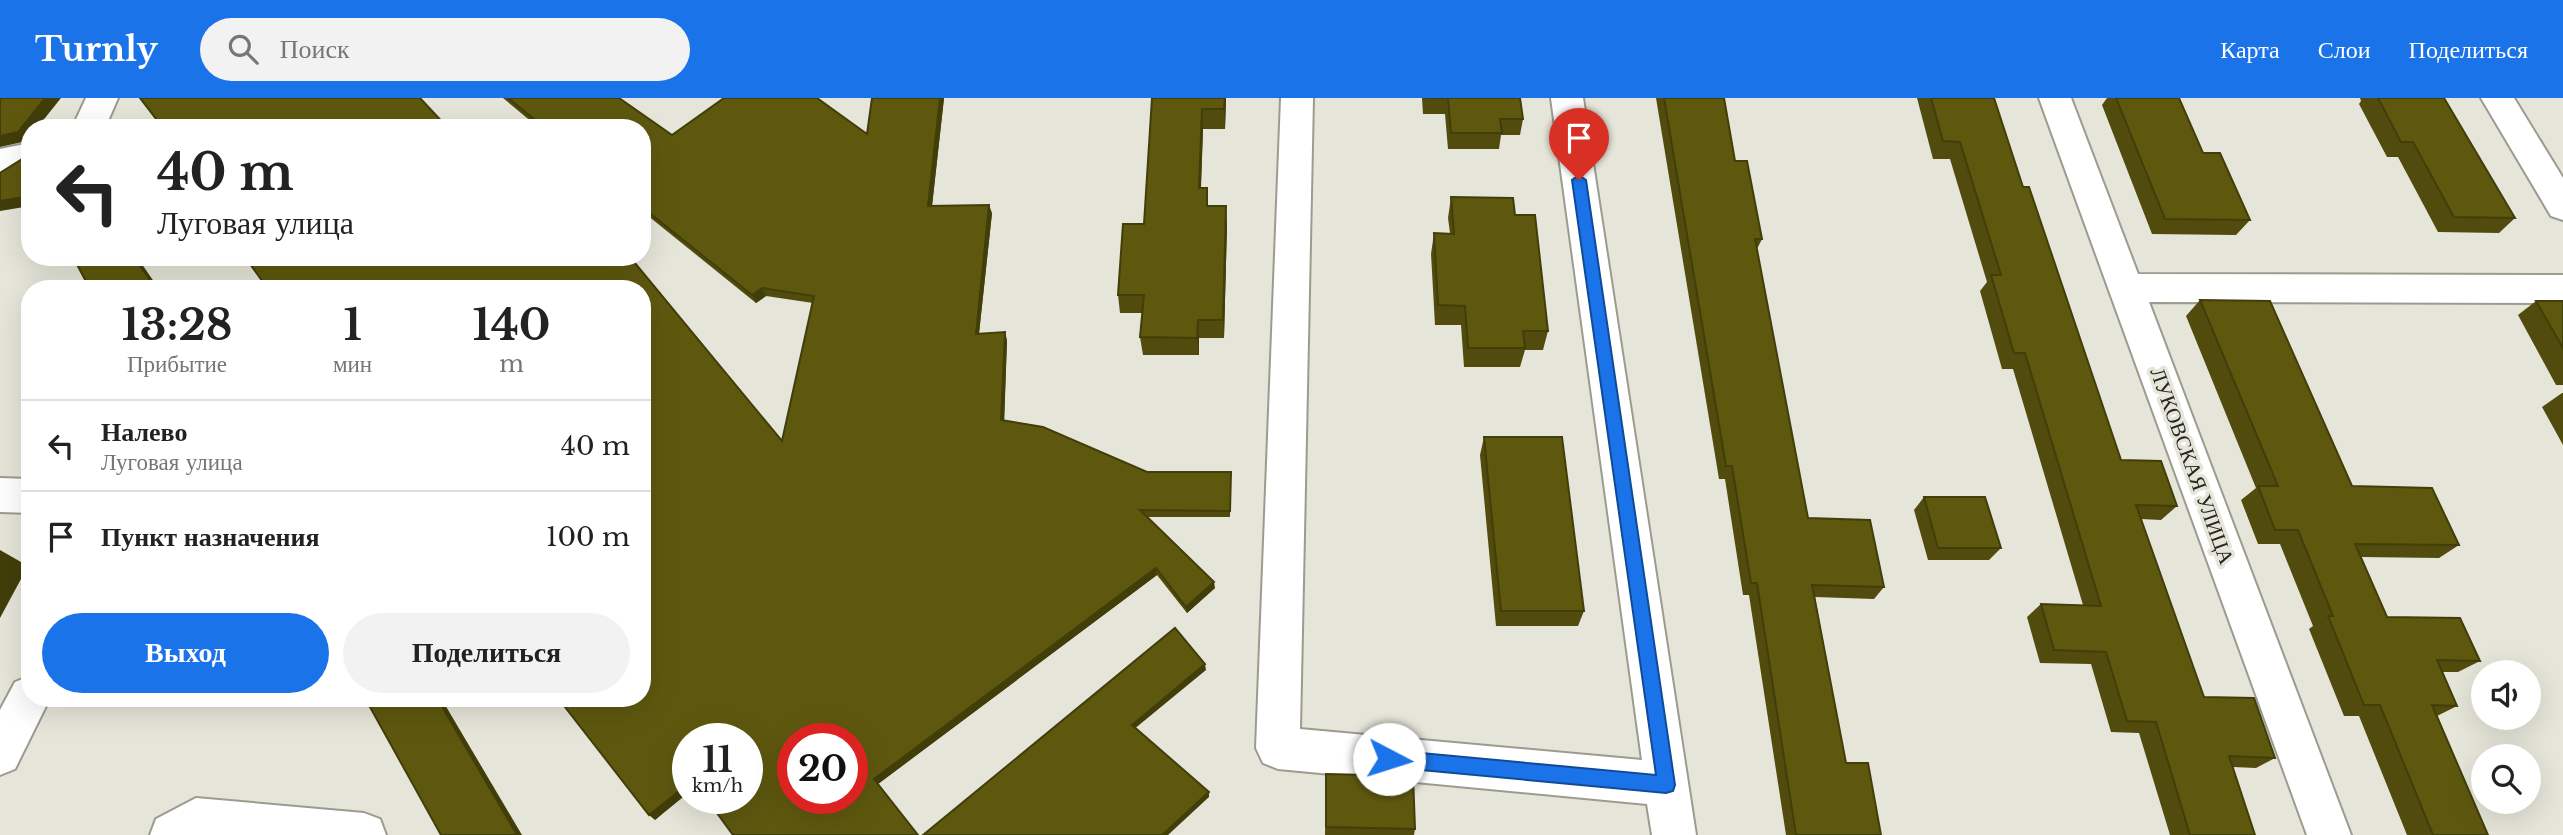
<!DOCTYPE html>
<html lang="ru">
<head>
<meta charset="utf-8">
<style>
	:root { --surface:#fff; --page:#f2f2f2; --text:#222; --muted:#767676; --line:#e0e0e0; --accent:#1a73e8 }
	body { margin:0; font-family:"Libre Baskerville",serif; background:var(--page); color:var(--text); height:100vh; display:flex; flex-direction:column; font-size:26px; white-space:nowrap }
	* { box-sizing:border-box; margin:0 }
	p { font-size:23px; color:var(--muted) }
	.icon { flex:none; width:38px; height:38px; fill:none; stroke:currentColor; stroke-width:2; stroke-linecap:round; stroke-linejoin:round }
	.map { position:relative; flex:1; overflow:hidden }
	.drawer { position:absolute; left:21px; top:182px; width:630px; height:427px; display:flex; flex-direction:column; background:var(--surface); border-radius:28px; box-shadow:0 7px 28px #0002 }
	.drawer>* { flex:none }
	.top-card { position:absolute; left:21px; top:21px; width:630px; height:147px; border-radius:28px; box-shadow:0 7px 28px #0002; background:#fff; color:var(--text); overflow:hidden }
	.buttons { position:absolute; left:2471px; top:562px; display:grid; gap:14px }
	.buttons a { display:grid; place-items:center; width:70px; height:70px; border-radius:50%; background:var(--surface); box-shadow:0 7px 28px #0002; font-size:35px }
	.speed { position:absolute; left:672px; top:625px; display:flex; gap:14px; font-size:35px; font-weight:700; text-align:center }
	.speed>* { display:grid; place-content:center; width:91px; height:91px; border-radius:50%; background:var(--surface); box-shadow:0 7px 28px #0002; line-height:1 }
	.speed small { font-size:18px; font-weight:400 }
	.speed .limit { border:10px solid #d22; background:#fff; color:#111 }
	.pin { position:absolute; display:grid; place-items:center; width:60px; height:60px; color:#fff; margin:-72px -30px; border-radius:50% 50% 50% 0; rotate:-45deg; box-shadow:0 0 7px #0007 }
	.pin .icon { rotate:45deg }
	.me { position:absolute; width:77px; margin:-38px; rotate:95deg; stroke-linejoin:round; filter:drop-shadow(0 0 5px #0008) }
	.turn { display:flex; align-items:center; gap:24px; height:147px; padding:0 21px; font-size:32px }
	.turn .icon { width:91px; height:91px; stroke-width:2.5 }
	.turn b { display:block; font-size:49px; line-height:60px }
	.eta { display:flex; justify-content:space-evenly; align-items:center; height:119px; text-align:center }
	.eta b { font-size:42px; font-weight:700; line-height:49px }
	.cta { display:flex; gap:14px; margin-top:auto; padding:14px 21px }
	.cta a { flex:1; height:80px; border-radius:42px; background:var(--accent); color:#fff; font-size:28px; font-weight:700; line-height:80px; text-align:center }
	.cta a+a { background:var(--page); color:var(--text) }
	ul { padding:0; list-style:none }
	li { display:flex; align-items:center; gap:21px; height:91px; padding:0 21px; border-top:2px solid var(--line) }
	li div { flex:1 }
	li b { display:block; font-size:26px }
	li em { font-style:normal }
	header { display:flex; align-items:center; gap:42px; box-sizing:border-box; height:98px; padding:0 35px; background:var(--accent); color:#fff }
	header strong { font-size:33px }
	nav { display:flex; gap:38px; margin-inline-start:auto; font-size:24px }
	.search { width:490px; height:63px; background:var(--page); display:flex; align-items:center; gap:18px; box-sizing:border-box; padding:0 24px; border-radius:38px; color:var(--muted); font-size:26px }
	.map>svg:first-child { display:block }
</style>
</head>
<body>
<header>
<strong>Turnly</strong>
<div class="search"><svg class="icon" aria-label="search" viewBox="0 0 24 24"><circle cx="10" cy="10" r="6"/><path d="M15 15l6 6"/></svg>Поиск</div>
<nav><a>Карта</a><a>Слои</a><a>Поделиться</a></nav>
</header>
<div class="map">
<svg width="2563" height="737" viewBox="0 0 2563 737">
	<rect width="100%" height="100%" fill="#e6e5d9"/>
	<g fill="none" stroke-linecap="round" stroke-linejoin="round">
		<!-- minor casing -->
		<g stroke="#9c9b90" stroke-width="4">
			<path id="minor" d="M86,0H118L105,30H72Z
				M1281,0H1313L1300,631L1642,662L1551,0H1583L1696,737H1652L1647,706L1278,671L1263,665L1256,650Z
				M2039,0H2071L2138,176L2563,177V205L2149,204L2351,737H2307Z
				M2481,0H2514L2563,80V122L2551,118Z
				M30,45V69L0,75V51Z
				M0,380L30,381V415L0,414Z
				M30,578V600H50L15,671L0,677V612L15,584Z
				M196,700L364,715L380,721L386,737H150L156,721Z"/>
		</g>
		<!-- minor -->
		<use href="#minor" fill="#fff" fill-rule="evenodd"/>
	</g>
	<!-- wall -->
	<path fill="#514c0d" d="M503,0H619L672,37L867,36L872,0H944L932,108L992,115L979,236L1007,242L1004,322L1147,374H1231L1230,419H1147L1215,490L1187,515L1157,477L878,686L747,640L655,722L782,343L813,205L766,198L756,205L642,113V30H539Z
		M1152,0H1226L1225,31H1203L1201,90L1208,108L1227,127L1224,240H1199V257H1143L1140,239L1142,215H1120L1118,197L1144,126Z
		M1422,0H1520L1523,21L1520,37H1501L1499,51H1448L1445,16H1423Z
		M1656,0H1724L1735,63L1762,141L1757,151L1808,420L1884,489L1874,501L1815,499L1846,665L1881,737H1786L1749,497H1743L1725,381H1719Z
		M1917,0H1994L2023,89L2121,362L2177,408L2161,422L2141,421L2204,599L2275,660L2256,670L2233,669L2255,737H2170L2139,635L2111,634L2091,566L2040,565L2027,519L2041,506L2083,507L2013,271H2002L1980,193L1987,184L1950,61H1933Z
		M2107,0H2179L2203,55L2250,122L2236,137L2152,136L2102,7Z
		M2360,0H2444L2515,120L2499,135L2438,134L2398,59H2387L2359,6L2361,3Z
		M1451,99L1515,117L1548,233L1543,252H1525L1520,269H1464L1461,227H1435L1431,156L1434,135H1450L1448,120Z
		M2200,202L2352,388L2459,447L2439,460L2361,459L2387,519L2480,563L2458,574H2442L2457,608L2437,618L2488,737H2407L2359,618H2344L2309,531L2313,528L2280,446H2258L2241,402L2256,390L2186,218Z
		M2536,203H2563V287H2556L2518,217Z
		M2562,295H2563V347L2542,309Z
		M1484,339L1584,513L1578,528H1496L1480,357Z
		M1924,399L2001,450L1989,462H1928L1914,412Z
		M1326,676L1415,731L1414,737H1325Z"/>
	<!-- shaded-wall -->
	<path fill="#423e0a" d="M45,0H61L37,30H30V39L27,43L0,49V38Z
		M940,0H944L931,117L928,108Z
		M1225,0H1226L1225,31L1224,11Z
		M1202,11L1203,31L1200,110L1199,90Z
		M30,98V108L0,113V103Z
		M989,107L992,115L978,244L976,236Z
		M1226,108L1227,127L1224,240L1223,222Z
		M134,159H137L159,191H156Z
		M762,190L766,198L756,205L752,197Z
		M1198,222L1199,240V257L1197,240Z
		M1005,234L1007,242L1004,329L1001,322Z
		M0,452L28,468L0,520Z
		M1156,470L1157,477L878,686L874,681Z
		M1214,484L1215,490L1187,515L1186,509Z
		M1205,566L1206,572L1133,632L1132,627Z
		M437,600H441L522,737H517Z
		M688,686V695L655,722L649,717Z
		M1209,694V699L1168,737H1162Z"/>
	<!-- building -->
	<path fill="#5e580f" stroke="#423e0a" stroke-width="2" fill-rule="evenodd" d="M0,0H45L18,34L0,38Z
		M140,0H420L448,30H163Z
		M508,0H619L672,37L724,0H817L867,36L872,0H940L928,108L989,107L976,236L1005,234L1001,322L1043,329L1147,374H1231L1230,413L1140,412L1214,484L1186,509L1156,470L874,681L918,737H733L706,700H747V640H688V686L649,717L558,600H642V191H268L245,159H630L782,343L814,198L762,190L752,197L642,109V30H545ZM793,640H852V700H793Z
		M1152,0H1225L1224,11H1202L1199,90H1207V108H1226L1223,222H1198L1197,240L1140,239L1144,197H1118L1123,126H1144Z
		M1425,0H1520L1523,21H1500L1502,35H1451L1448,0Z
		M1664,0H1724L1735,63H1747L1762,141H1755L1808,420L1870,422L1884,489L1812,487L1846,665H1868L1881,737H1796L1757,485H1751L1732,368H1726Z
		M1931,0H1994L2023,89H2029L2121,362L2161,363L2177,408L2136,407L2204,599L2254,600L2275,660L2229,658L2255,737H2190L2156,624L2127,623L2106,554L2054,552L2041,506L2101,508L2025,255H2014L1991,177H2001L1960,44L1943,43Z
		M2116,0H2179L2203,55H2220L2250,122L2165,121Z
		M2378,0H2444L2515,120L2454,119L2413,44H2401Z
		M30,56V98L0,103V75Z
		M1451,99L1513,100L1515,117H1535L1548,233H1523L1525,250H1468L1465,208L1438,207L1434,135L1454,136Z
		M73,159H134L156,191H90Z
		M2200,202L2270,203L2352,388L2432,390L2459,447L2355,446L2387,519L2460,520L2480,563L2437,562L2457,608L2432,607L2488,737H2433L2380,607H2364L2328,518H2333L2298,432H2275L2258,388H2278Z
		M2536,203H2563V250Z
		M1484,339H1562L1584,513H1501Z
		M1924,399H1985L2001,450H1938Z
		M1175,530L1205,566L1132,627L1209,694L1162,737H923Z
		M365,600H437L517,737H441Z
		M1326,676L1413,678L1415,731L1326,729Z"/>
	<!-- route -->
	<path fill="#1a73e8" stroke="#114b97" stroke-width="2" d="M1579,77L1586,82L1675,687L1673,693L1666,695L1389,669L1382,667L1380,661L1382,655L1389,652L1656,677L1572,82Z"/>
	<g text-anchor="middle" stroke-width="7" stroke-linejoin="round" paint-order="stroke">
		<!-- street labels -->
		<g font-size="21" fill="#262621" stroke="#e6e5d9">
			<text transform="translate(2192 368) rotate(70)" y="7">ЛУКОВСКАЯ УЛИЦА</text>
		</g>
	</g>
</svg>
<div class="buttons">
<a><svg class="icon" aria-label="sound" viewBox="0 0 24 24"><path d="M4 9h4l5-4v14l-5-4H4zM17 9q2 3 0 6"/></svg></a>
<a><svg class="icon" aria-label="search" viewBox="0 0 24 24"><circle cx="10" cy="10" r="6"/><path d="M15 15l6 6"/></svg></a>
</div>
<div class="speed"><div>11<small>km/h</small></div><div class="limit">20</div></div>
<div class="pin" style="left:1579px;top:82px;background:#d93025"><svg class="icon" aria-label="arrive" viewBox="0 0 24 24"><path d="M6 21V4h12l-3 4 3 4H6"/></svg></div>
<svg class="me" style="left:1389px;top:661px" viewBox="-20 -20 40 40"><circle r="19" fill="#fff"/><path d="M0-13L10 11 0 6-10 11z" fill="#1a73e8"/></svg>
<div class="top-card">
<div class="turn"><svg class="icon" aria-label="left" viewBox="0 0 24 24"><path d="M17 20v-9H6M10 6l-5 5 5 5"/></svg><div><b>40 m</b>Луговая улица</div></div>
</div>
<section class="drawer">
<div class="eta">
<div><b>13:28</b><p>Прибытие</p></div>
<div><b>1</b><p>мин</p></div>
<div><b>140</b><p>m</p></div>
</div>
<ul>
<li><svg class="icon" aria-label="left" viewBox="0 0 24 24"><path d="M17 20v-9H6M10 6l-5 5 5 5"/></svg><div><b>Налево</b><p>Луговая улица</p></div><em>40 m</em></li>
<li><svg class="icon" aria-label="arrive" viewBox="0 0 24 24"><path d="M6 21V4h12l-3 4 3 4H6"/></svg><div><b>Пункт назначения</b></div><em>100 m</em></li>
</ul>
<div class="cta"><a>Выход</a><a>Поделиться</a></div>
</section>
</div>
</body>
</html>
